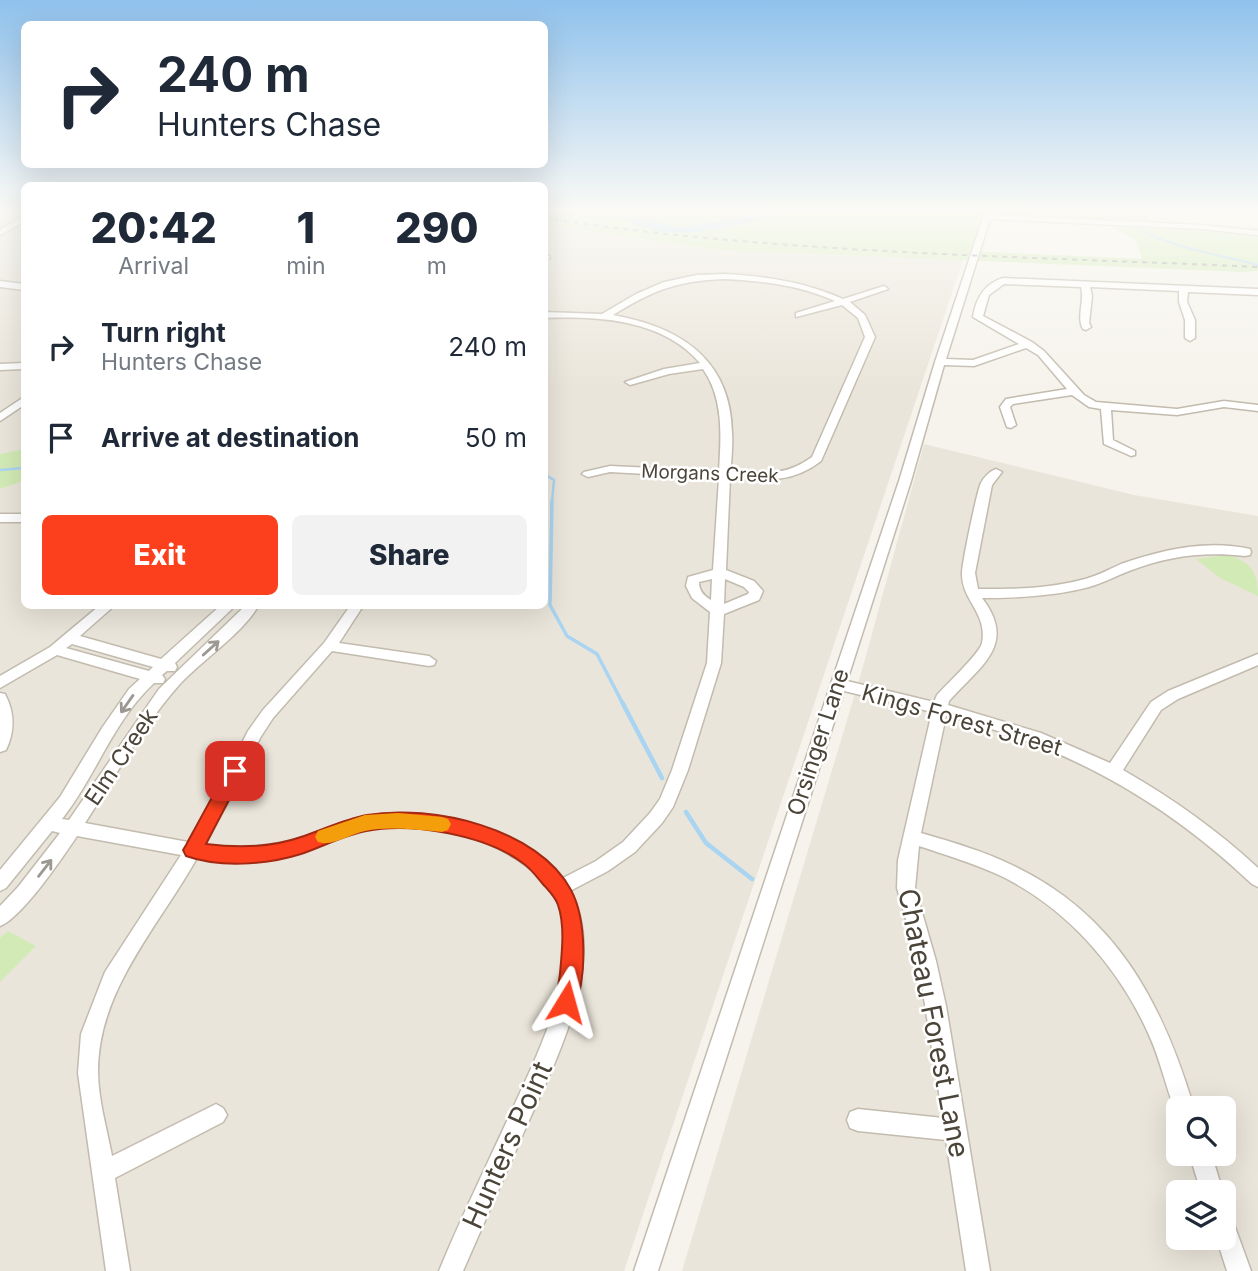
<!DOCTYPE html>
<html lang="en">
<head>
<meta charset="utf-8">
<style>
	:root { --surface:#fff; --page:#f2f2f3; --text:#1f2937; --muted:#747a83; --accent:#fc3f1d }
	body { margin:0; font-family:Inter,sans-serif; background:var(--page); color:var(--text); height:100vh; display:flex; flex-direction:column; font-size:26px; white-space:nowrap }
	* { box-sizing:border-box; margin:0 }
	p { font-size:23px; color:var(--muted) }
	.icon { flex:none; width:38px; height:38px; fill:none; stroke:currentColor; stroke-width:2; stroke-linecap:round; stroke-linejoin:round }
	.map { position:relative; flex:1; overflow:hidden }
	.details { position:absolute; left:21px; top:182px; width:527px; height:427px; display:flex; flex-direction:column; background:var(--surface); border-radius:10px; box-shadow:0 7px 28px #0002 }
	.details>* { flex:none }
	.guide { position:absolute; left:21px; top:21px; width:527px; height:147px; border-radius:10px; box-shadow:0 7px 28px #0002; background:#fff; color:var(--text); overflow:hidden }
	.tools { position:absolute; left:1166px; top:1096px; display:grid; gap:14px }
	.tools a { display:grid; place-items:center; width:70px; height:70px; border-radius:10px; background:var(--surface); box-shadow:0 7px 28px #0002; font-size:35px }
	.pin { position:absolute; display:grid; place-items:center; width:60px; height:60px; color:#fff; margin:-30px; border-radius:14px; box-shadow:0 4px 10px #0006 }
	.me { position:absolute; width:77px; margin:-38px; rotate:8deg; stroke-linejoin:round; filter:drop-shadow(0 0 5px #0008) }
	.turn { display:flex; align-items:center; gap:24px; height:147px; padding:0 21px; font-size:32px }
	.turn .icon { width:91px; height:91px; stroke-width:2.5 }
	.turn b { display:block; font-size:49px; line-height:60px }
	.eta { display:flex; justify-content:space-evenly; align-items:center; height:119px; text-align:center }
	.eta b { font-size:42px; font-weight:800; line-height:49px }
	.primary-button { display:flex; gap:14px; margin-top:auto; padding:14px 21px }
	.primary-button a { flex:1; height:80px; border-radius:10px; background:var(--accent); color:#fff; font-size:28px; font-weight:800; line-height:80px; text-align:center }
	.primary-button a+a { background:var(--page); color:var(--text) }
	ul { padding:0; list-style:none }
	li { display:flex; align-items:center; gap:21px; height:91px; padding:0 21px }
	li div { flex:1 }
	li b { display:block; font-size:26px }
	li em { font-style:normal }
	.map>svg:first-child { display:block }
</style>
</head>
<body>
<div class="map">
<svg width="1258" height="1271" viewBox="0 0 1258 1271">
	<rect width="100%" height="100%" fill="#f6f3ec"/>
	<!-- residential -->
	<path fill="#eae5da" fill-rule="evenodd" d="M0,212H24V449L0,454Z
		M544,225L720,250L963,260L624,1271H0V489L24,481V606H544Z
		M924,444L1134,495L1258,516V1271H682L862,670ZM1178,1108H1223V1153H1178ZM1178,1192H1223V1237H1178Z"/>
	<!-- green -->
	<path fill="#d2eab5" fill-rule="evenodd" d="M544,212H1153L1146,218L1152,221L1258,228V271L1241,272L720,250L544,225ZM983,216L1100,221L1136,240L1142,259L970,251Z
		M24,449V481L0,489V454Z
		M1227,555C1251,561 1258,573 1258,596L1220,578L1196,559Z
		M8,931L36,946L0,982V938Z"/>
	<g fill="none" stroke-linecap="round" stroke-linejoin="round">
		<!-- stream-far3 -->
		<path stroke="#a9d4f2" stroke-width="2" d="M1130,225C1168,247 1216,254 1258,265"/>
		<!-- stream-far2 -->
		<path stroke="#a9d4f2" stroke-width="2.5" d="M0,470L24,468
			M544,474L554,480L552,502"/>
		<!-- stream-far1 -->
		<path stroke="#a9d4f2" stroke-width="3.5" d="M552,501L550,605L567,636L597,654L623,704"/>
		<!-- stream -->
		<path stroke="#a9d4f2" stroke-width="4.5" d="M622,702L662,778
			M686,812L706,843L752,879"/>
		<!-- river -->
		<path fill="#a9d4f2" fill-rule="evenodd" d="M615,212C637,212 656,225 679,226C714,226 747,212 782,212C773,218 761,219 751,222C709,232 651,244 615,212Z
			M1102,212H1117L1130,221L1120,223Z"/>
		<!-- street casing -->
		<g stroke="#c2bbae" stroke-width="3">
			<path id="street" d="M985,212H993L992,215L1202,225L1258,231V235L1202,229L990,219L946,359L973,360L1019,344L973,317C976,298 984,284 1003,278L1258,289V295L1188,292L1187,302L1195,320V338L1190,341L1185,338V320L1179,302V291L1090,287L1092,296L1089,323L1091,327L1086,330L1083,329C1076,317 1085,301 1081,287L1004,284L989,295L983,316L1032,342L1044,351L1084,395L1096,402L1177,409L1224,401L1258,405V411L1224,407L1177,415L1111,410L1113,440L1135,451V455L1131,456L1104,444L1101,409L1089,407L1072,395L1013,404L1010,407L1016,425L1011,428L1007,427L1000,407L1006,399L1067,389L1038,355L1026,348L974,366L944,365L911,481L847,681L934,702L937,695C946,685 980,653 982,643C988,613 961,600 962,573C962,563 977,491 981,483C984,477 990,471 996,469L1002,472L992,485L975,573L978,589C1012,589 1047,589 1081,580C1095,577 1108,570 1121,564C1161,550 1207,539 1250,549L1251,552L1250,555L1245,556C1205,551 1167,556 1129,571C1116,576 1103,583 1089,587C1055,596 1018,598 982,598C1018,645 980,666 949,701L948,705L1041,733L1110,763L1151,702L1168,691L1258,654V665L1178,699L1161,710L1123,770C1172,798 1217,830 1258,868V887L1252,884C1162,799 1066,746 946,716L921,833C952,842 983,851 1012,865C1116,914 1162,1002 1194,1108H1178L1177,1115C1166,1089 1161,1061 1149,1035C1119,967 1066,907 999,875C973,863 946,855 919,846L915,888L936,961L946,1006L990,1271H966L946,1140L858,1131L850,1128L847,1120L850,1112L858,1109L943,1118L918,961L897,888L898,860L932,712L844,691L658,1271H634L899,481L935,362Z
				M21,217H24V222L0,235V230Z
				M544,255L549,256L550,258L544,261Z
				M724,274C766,276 805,282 843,299L884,286L888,289L850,302L865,315L875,337L821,461C791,484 765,480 730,478L726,570L754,581L763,591L759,600L724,614L721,663L688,770L673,807L662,823L635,852L608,871L570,891C610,964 552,1067 523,1134C503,1180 483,1225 463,1271H439C460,1220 484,1171 507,1121C534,1061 580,976 560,909C553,886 534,870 515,858C480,835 435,827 393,827C360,828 333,842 302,852C267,863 233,864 197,858C159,926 98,990 98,1071C98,1099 107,1129 112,1156L216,1104L223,1108L227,1115L223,1122L115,1178L130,1271H106L78,1073L81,1034L105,972L181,855L77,836C63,857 22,918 0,926V906L18,887L60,833L52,831L6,888L0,891V870L60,797L102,728L129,689L140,679L57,655L0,688V676L50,647L99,606H114L80,636L161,659L220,606H235L175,663L177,667L175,671H167L162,675L165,679L163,683H154C113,721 96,776 62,819L69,820L159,689L245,606H258C244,632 201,661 179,685C142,727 115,777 85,823L188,842L222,783L248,731L263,710L324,643L350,606H363L339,643L429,656L436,661L434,665L429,666L332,651L273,718L260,738L237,786L204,845C241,850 275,847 310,835C327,829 343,821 361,817C423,804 523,825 563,878L596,861L623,842L650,813L660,799L672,770L707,663L710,612L692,598L686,586L688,577L713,570L719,478L610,472L588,477L582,474L584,472L610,466L719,471C721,436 724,399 703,369L669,374L630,385L625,382L664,369L700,363C662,319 598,316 544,318V312L602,314L636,294L664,282L697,275ZM724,279C763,281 799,285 835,301L796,313V317L842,305L858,318L865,337L812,457C785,477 763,473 731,471C731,459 733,446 732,433C731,359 680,327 613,315C654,290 676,281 724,279ZM712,579L711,600C704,596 699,591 699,582ZM725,579L744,587L749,592L748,594L724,604ZM72,644L153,667L149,671L66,648Z
				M0,281L24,284V290L0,287Z
				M24,363V369L0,370V364Z
				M24,397V405L0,421V413Z
				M0,514H24V522H0Z
				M0,693L5,694C15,713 15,731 6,750L0,752Z
				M1189,1153H1211L1223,1192H1201Z
				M1223,1213L1231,1216L1251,1271H1227L1216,1237H1223Z"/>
		</g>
		<!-- street -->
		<use href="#street" fill="#fff" fill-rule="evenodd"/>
		<!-- rail -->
		<path stroke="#9a9a9a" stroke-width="2" stroke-dasharray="5 5" stroke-linecap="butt" d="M544,218C780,254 1020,256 1258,267"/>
	</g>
	<!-- one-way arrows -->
	<defs><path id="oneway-shaft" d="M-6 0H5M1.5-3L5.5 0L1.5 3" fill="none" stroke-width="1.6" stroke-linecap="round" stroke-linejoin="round" transform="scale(1.75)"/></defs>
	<g stroke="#9c9892">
		<use href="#oneway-shaft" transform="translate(211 648) rotate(-42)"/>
		<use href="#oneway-shaft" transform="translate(127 704) rotate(125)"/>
		<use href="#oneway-shaft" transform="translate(45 868) rotate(-52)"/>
	</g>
	<!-- sky -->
	<linearGradient id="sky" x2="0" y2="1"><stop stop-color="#8fc1ec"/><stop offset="0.54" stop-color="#fbfaf6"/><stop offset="1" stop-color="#fbfaf6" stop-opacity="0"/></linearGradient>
	<rect width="1258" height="390" fill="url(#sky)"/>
	<!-- route -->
	<path fill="#fc3f1d" stroke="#a42913" stroke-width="2" d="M235,764L241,766L244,771L206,844C238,848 270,848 301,837C322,830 345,819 367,815C432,804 538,828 571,890C587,920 587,978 574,1010L566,1013L558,1010C553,998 559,986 560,973C562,952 565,925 558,905C555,896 548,890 542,883C537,877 531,869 524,864C487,835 412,822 366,831C344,835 322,847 301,854C266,865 220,868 186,856L183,850L186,845L229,766Z"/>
	<!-- slow -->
	<path fill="#f59e0b" d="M398,813L442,817L448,819L451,824L448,830L442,832C416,830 390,826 365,831C350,834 332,847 318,842L315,837L318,831L365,815Z"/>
	<g text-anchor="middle" stroke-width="5" stroke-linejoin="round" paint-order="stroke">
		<!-- far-street labels -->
		<g font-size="19" fill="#4b4439" stroke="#fff">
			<text transform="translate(710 473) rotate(2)" y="7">Morgans Creek</text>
		</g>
		<!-- street labels -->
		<g font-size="23" fill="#4b4439" stroke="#fff">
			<text transform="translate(962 720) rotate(16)" y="8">Kings Forest Street</text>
			<text transform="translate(818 742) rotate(-72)" y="8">Orsinger Lane</text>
			<text transform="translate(121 757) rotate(-56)" y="8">Elm Creek</text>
		</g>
		<!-- near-street labels -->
		<g font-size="28" fill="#4b4439" stroke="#fff">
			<text transform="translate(934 1023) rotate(79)" y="10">Chateau Forest Lane</text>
			<text transform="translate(507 1145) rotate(-66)" y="10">Hunters Point</text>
		</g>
	</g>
</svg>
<div class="tools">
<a><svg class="icon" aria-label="search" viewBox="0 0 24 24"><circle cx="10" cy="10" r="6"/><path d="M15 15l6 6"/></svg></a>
<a><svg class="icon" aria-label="layers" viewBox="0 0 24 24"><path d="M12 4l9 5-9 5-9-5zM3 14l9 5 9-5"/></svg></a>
</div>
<div class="pin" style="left:235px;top:771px;background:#d93025"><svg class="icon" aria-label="arrive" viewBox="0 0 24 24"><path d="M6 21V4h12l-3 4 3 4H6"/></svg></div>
<svg class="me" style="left:566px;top:1002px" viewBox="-20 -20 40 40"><path d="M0-17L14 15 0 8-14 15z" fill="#fc3f1d" stroke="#fff" stroke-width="4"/></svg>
<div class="guide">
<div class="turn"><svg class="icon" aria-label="right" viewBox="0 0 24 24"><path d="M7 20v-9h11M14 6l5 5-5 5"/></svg><div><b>240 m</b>Hunters Chase</div></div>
</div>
<section class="details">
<div class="eta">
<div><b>20:42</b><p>Arrival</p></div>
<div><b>1</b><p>min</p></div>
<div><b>290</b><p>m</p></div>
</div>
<ul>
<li><svg class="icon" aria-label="right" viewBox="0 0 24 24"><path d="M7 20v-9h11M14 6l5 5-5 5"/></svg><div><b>Turn right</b><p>Hunters Chase</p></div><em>240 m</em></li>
<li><svg class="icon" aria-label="arrive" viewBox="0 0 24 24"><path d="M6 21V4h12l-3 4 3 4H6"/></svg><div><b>Arrive at destination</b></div><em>50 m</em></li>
</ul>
<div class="primary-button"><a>Exit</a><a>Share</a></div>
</section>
</div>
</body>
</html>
